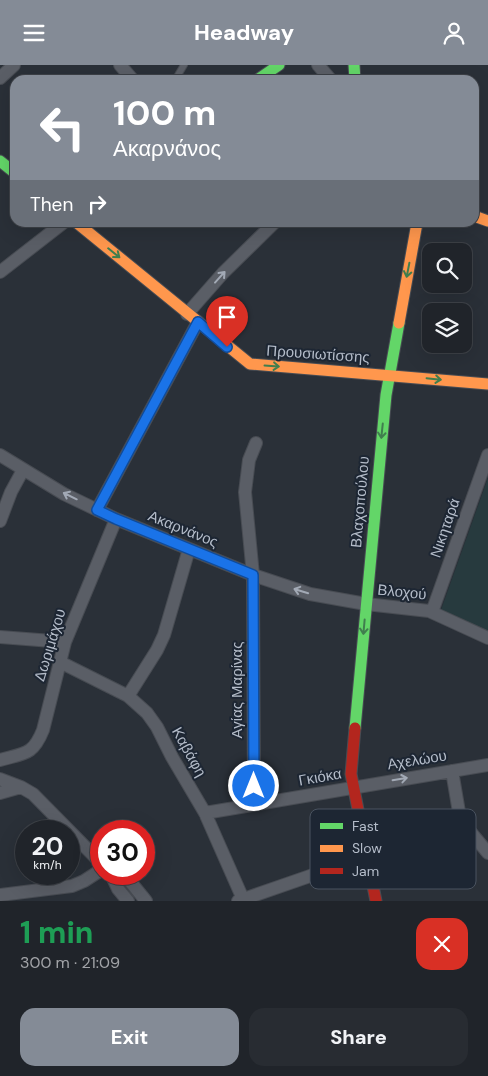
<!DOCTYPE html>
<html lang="en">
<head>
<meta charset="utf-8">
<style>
	:root { --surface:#20242a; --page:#282c32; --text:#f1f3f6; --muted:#a2a4a8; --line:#3d4147; --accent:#848b96 }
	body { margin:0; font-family:"DM Sans",sans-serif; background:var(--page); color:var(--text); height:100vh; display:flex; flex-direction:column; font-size:19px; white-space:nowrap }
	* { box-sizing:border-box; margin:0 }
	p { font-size:16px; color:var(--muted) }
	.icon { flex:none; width:28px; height:28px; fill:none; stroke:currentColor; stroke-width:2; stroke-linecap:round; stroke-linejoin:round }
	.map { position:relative; height:836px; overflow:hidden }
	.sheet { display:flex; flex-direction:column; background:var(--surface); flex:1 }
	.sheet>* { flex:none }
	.hud { position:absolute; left:10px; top:10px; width:469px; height:152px; border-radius:15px; box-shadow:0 5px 20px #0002,0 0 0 1px var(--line); background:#848b96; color:#fff; overflow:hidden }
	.buttons { position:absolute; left:422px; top:178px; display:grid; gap:10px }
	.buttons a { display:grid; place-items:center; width:50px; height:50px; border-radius:10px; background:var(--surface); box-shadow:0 5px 20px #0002,0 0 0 1px var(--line); font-size:25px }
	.speed { position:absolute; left:15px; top:755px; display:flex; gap:10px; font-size:25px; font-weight:700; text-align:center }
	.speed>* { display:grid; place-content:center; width:65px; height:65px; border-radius:50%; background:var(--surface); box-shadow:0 5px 20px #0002,0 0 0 1px var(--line); line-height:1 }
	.speed small { font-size:12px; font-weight:400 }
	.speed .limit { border:8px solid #d22; background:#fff; color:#111 }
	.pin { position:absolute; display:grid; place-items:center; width:42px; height:42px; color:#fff; margin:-51px -21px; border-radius:50% 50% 50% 0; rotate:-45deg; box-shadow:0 0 5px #0007 }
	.pin .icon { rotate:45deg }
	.me { position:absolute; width:55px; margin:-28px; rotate:0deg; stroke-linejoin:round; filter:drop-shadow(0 0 4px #0008) }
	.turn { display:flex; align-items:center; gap:18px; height:105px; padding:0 20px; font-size:22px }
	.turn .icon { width:65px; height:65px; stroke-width:2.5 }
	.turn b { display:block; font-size:35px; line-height:42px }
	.then { display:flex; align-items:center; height:48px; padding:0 20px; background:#0003; gap:10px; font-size:19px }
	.round { display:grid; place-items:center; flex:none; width:52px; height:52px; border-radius:15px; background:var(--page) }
	.overview { display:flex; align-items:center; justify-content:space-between; height:85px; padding:0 20px }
	h1 { font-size:30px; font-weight:800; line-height:38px; color:#1e9e55 }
	.button { display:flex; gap:10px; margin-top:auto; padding:10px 20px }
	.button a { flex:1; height:58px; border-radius:15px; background:var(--accent); color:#fff; font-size:20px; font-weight:800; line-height:58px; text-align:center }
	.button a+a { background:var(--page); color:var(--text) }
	header { display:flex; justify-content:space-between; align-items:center; height:65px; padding:0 20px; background:var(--accent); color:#fff; font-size:22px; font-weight:800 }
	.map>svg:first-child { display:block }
</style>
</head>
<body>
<header><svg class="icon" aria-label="menu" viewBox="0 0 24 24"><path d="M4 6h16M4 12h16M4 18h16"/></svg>Headway<svg class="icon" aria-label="person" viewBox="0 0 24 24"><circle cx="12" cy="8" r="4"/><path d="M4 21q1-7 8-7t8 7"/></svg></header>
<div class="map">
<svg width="488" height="836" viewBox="0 0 488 836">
	<rect width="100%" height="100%" fill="#2a3038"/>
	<!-- green -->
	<path fill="#273a3e" d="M488,413V568L440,548Z"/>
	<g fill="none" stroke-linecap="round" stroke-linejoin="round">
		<!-- lane casing -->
		<g stroke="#484c53" stroke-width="8">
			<path id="lane" d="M178,10L184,0"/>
		</g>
		<!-- street casing -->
		<g stroke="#484c53" stroke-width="14">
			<path id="street" d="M120,0L133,15
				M318,0L331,15
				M0,13L14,0
				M0,207L63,158
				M187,249L223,208L274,158
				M0,390L64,429L116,454L253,510L310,529L366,539L429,546L488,573
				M97,445L198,257
				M0,456L11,427L23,405
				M432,547L488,390
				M0,572L65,577
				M60,597L128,631L147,648L157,662L172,692L205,748L243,834
				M128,631L157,585L164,570L189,484
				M0,695C25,688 33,690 43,665L65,577L116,454
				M452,706L459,747L468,764L488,788
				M0,714L21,722L33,729L101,798
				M0,728L21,722
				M254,740L253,510L245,427L249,395L256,378
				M205,748L488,700
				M111,809L118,824L128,836
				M112,809L129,815L146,836
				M0,830L72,821L84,816L101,805
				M238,836L333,803L367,795"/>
		</g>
		<!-- fast casing -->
		<g stroke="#484c53" stroke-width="13">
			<path id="fast" d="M354,0L355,15
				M257,15L279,0
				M0,96L15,108
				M355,663L386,330L399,258"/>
		</g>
		<!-- slow casing -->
		<g stroke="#484c53" stroke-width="13">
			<path id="slow" d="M474,151L488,156
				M77,158L250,299L488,319
				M399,258L417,158"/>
		</g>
		<!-- jam casing -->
		<g stroke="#484c53" stroke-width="13">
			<path id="jam" d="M355,663L351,709L376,836"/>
		</g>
		<!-- lane -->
		<use href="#lane" stroke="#5a5e66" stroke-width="6"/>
		<!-- street -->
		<use href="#street" stroke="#5a5e66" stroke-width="12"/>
		<!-- fast -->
		<use href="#fast" stroke="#63d668" stroke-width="11"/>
		<!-- slow -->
		<use href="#slow" stroke="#ff974d" stroke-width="11"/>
		<!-- jam -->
		<use href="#jam" stroke="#b3261e" stroke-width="11"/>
	</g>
	<!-- one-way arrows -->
	<defs><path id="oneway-shaft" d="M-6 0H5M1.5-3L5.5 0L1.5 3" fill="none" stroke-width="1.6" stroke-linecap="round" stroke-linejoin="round" transform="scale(1.25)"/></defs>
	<g stroke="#407e4e">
		<use href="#oneway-shaft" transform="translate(114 188) rotate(39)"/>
		<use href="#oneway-shaft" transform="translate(408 205) rotate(101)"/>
		<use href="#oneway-shaft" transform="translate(272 301) rotate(4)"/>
		<use href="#oneway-shaft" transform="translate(434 314) rotate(6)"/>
		<use href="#oneway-shaft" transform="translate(382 366) rotate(96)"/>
		<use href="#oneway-shaft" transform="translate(364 562) rotate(95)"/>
	</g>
	<g stroke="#a2a9b5">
		<use href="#oneway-shaft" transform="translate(220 212) rotate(-48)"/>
		<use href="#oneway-shaft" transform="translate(70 431) rotate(-154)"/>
		<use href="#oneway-shaft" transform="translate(301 526) rotate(-163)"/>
		<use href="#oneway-shaft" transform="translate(400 714) rotate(-9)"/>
	</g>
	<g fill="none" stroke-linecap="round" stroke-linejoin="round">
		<!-- route casing -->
		<g stroke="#114b97" stroke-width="12">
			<path id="route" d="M227,282L198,257L97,445L116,454L253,510L254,721"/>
		</g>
		<!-- route -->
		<use href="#route" stroke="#1a73e8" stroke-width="9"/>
	</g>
	<g text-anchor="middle" stroke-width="4" stroke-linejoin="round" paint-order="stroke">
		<!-- street labels -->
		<g font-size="15" fill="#b4bcc9" stroke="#1d2633">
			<text transform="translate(318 289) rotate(4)" y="5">Προυσιωτίσσης</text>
			<text transform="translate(360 437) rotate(-85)" y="5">Βλαχοπούλου</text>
			<text transform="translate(445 463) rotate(-71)" y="5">Νικηταρά</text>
			<text transform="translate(183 464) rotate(22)" y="5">Ακαρνάνος</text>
			<text transform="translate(402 527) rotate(6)" y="5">Βλοχού</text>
			<text transform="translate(50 580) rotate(-73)" y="5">Δωριμάχου</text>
			<text transform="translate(237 625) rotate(-90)" y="5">Αγίας Μαρίνας</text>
			<text transform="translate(189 687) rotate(61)" y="5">Καβάφη</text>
			<text transform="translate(417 695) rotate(-9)" y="5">Αχελώου</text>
			<text transform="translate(320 712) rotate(-10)" y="5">Γκιόκα</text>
		</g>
	</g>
	<!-- legend -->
	<rect x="310" y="744" width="166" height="80" rx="8" fill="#1d2633" stroke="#4a5360" stroke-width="1"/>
	<rect x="320" y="758" width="23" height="6" fill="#63d668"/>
	<rect x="320" y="780" width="23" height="7" fill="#ff974d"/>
	<rect x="320" y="803" width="23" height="6" fill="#b3261e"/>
	<g font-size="14" fill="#b4bcc9">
		<text x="352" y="766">Fast</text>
		<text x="352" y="788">Slow</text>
		<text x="352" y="811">Jam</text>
	</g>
</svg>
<div class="buttons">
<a><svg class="icon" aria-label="search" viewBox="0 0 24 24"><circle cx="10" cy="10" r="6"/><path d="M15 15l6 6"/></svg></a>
<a><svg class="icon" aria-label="layers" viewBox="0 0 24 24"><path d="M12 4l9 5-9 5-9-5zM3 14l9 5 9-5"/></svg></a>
</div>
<div class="speed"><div>20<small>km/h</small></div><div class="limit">30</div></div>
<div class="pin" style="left:227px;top:282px;background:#d93025"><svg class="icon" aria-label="arrive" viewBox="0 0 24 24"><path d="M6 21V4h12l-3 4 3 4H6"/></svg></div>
<svg class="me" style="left:254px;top:721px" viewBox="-20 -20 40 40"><circle r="17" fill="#1a73e8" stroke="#fff" stroke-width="3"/><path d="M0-11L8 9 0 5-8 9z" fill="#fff"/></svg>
<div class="hud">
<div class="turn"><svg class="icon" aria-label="left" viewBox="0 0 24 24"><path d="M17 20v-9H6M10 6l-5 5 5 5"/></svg><div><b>100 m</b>Ακαρνάνος</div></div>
<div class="then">Then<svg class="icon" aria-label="right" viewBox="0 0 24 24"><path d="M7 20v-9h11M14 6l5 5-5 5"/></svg></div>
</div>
</div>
<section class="sheet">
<div class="overview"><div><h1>1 min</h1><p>300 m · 21:09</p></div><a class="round" style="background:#d93025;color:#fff"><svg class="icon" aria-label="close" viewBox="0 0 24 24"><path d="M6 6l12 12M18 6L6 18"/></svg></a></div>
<div class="button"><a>Exit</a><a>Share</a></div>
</section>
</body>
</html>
